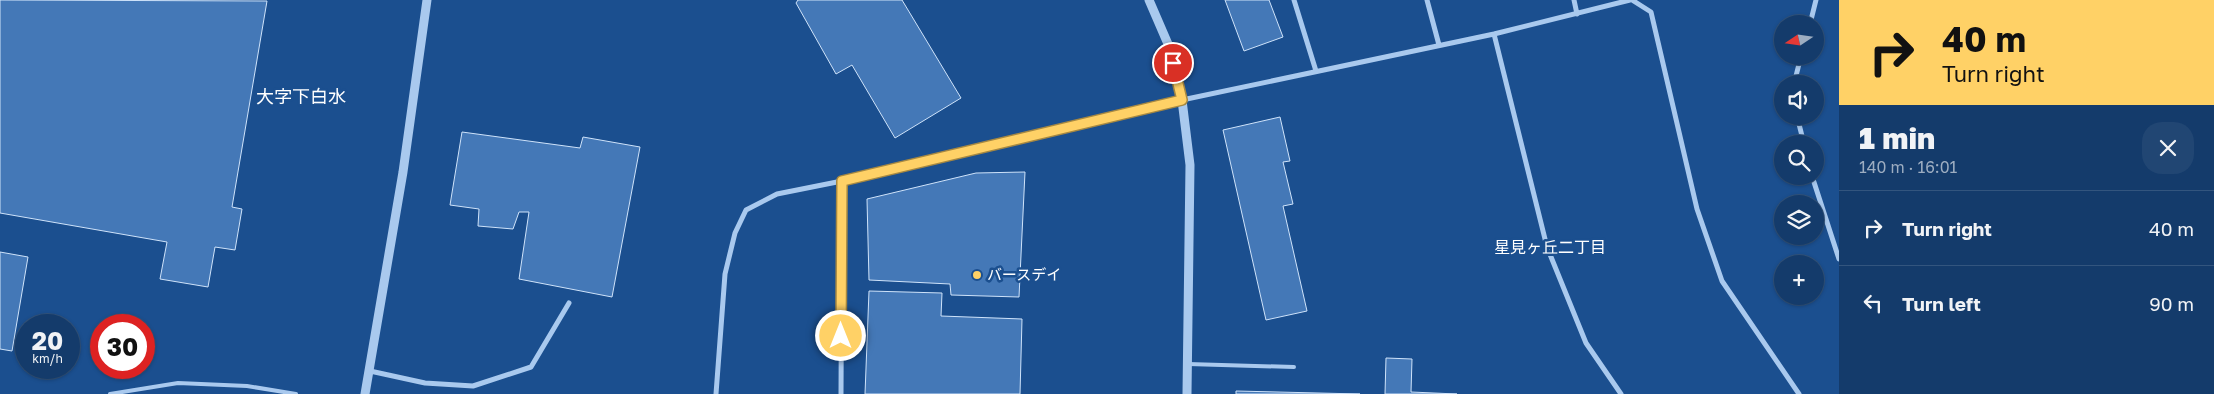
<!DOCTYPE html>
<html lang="en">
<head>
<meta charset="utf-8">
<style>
	:root { --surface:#143b6b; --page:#214673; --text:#f1f3f6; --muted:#9dadc1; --line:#33557e }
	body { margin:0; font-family:"Golos Text","Noto Sans JP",sans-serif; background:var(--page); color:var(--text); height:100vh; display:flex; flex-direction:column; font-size:19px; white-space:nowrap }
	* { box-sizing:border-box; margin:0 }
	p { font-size:16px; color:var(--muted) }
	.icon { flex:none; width:28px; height:28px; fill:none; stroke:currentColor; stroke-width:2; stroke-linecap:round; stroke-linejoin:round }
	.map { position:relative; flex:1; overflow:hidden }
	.side { display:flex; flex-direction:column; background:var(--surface); width:375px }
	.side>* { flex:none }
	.hud { background:#ffd166; color:#111; overflow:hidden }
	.needle { width:32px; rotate:257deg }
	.buttons { position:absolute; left:1774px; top:15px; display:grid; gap:10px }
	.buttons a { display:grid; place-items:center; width:50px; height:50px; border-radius:50%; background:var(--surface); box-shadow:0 1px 4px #0004,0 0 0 1px var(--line); font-size:25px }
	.speed { position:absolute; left:15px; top:314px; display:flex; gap:10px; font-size:25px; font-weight:700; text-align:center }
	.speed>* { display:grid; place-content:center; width:65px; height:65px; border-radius:50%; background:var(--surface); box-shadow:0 1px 4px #0004,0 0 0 1px var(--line); line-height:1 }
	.speed small { font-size:12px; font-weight:400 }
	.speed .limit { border:8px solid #d22; background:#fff; color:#111 }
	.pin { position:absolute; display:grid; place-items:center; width:42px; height:42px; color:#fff; margin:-21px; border:2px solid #fff; border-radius:50%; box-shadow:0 1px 5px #0007 }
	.me { position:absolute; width:55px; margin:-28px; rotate:0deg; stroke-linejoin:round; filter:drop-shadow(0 0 4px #0008) }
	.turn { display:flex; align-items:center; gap:18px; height:105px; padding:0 20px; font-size:22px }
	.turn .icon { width:65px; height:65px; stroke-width:2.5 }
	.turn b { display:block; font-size:35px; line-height:42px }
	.round { display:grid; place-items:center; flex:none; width:52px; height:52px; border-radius:20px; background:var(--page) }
	.overview { display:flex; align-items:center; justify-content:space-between; height:85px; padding:0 20px }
	h1 { font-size:30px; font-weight:800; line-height:38px }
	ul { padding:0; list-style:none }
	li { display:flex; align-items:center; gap:15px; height:75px; padding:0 20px; border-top:1px solid var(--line) }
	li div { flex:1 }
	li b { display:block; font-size:19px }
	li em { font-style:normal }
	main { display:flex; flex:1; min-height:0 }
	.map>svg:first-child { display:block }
</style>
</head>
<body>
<main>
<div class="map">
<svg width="1839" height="394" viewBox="0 0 1839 394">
	<rect width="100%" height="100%" fill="#1b4f8f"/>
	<!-- building -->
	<path fill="#4478b7" stroke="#cfe3fa" d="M0,0L267,1L232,207L242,209L235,250L215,247L208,287L160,279L167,242L0,213Z
		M798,0H902L961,98L895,138L852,65L836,74L796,3Z
		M1225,0H1269L1283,37L1244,51Z
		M1280,117L1290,161L1283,162L1293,204L1283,206L1307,311L1266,320L1223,130Z
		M462,132L580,148L583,137L640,147L612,297L519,279L529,212H519L513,229L478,226L479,209L450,205Z
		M1025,172L1019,297L951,295L950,284L869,280L867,199L976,173Z
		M0,252L28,257L12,351L0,349Z
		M869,291L942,293L941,316L1022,319L1020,394H865Z
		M1386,358L1412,359L1411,392L1457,394H1385Z
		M1236,391L1360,394H1236Z"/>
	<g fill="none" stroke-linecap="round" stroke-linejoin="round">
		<!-- service -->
		<path stroke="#a9c9ee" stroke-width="4" d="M1188,364L1294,367
			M110,394L178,383L247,386L296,394"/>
		<!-- minor -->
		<path stroke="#a9c9ee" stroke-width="5" d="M1294,0L1316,71
			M1427,0L1439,45
			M1574,0L1577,14
			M1632,0L1651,12L1697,209L1722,281L1799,394
			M1810,24L1816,0
			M1494,34L1547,247L1586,343L1621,394
			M1794,84L1801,56
			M1797,116L1804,144
			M1812,176L1839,259
			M370,371L425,383L473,386L531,367L569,303
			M716,394L725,274L735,233L746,210L777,194L842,181L1182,100L1494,34L1630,0
			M841,394L842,181"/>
		<!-- tertiary -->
		<path stroke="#a9c9ee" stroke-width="9" d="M1149,0L1168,44L1182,100L1190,165L1187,394
			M365,394L403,172L427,0"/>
	</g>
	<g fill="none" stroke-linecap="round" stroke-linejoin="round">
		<!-- route casing -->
		<g stroke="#a68842" stroke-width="12">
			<path id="route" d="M841,336L842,181L1182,100L1173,63"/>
		</g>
		<!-- route -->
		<use href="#route" stroke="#ffd166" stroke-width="9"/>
	</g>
	<!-- markers -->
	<circle fill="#ffd166" stroke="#1b4f8f" stroke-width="2" cx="977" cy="275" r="5"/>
	<g text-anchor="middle" stroke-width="5" stroke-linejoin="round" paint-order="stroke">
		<!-- poi labels -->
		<g font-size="15" fill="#fff" stroke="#1b4f8f" text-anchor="start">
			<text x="987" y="280">バースデイ</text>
		</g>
		<!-- neighbourhood labels -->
		<g font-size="16" fill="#fff" stroke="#1b4f8f">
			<text x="1550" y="253">星見ヶ丘二丁目</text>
		</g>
		<!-- quarter labels -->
		<g font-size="18" fill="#fff" stroke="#1b4f8f">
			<text x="301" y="103">大字下白水</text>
		</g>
	</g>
</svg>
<div class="buttons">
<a><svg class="needle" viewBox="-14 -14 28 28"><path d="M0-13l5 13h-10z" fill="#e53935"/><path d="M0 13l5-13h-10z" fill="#9dadc1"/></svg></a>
<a><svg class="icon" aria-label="sound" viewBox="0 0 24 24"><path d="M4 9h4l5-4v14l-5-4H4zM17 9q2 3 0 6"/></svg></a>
<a><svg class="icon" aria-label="search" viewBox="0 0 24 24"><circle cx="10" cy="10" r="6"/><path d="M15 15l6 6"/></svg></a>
<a><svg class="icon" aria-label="layers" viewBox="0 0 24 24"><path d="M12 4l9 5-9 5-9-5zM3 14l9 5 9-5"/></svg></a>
<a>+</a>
</div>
<div class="speed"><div>20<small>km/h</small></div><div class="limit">30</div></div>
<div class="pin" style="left:1173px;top:63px;background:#d93025"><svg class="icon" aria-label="arrive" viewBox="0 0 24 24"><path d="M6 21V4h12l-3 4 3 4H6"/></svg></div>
<svg class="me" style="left:841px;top:336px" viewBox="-20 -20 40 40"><circle r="17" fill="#ffd166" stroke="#fff" stroke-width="3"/><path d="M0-11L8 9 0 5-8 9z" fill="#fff"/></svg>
</div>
<section class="side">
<div class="hud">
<div class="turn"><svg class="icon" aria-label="right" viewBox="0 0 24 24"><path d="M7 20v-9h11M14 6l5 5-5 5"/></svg><div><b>40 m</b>Turn right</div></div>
</div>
<div class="overview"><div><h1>1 min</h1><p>140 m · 16:01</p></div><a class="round"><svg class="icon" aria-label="close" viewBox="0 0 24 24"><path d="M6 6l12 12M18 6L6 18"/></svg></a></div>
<ul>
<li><svg class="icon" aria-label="right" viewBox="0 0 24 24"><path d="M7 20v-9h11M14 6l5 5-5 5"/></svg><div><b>Turn right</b></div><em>40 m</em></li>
<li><svg class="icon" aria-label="left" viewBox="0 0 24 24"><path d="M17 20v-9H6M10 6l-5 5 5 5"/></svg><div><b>Turn left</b></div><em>90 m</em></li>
</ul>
</section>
</main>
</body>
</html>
